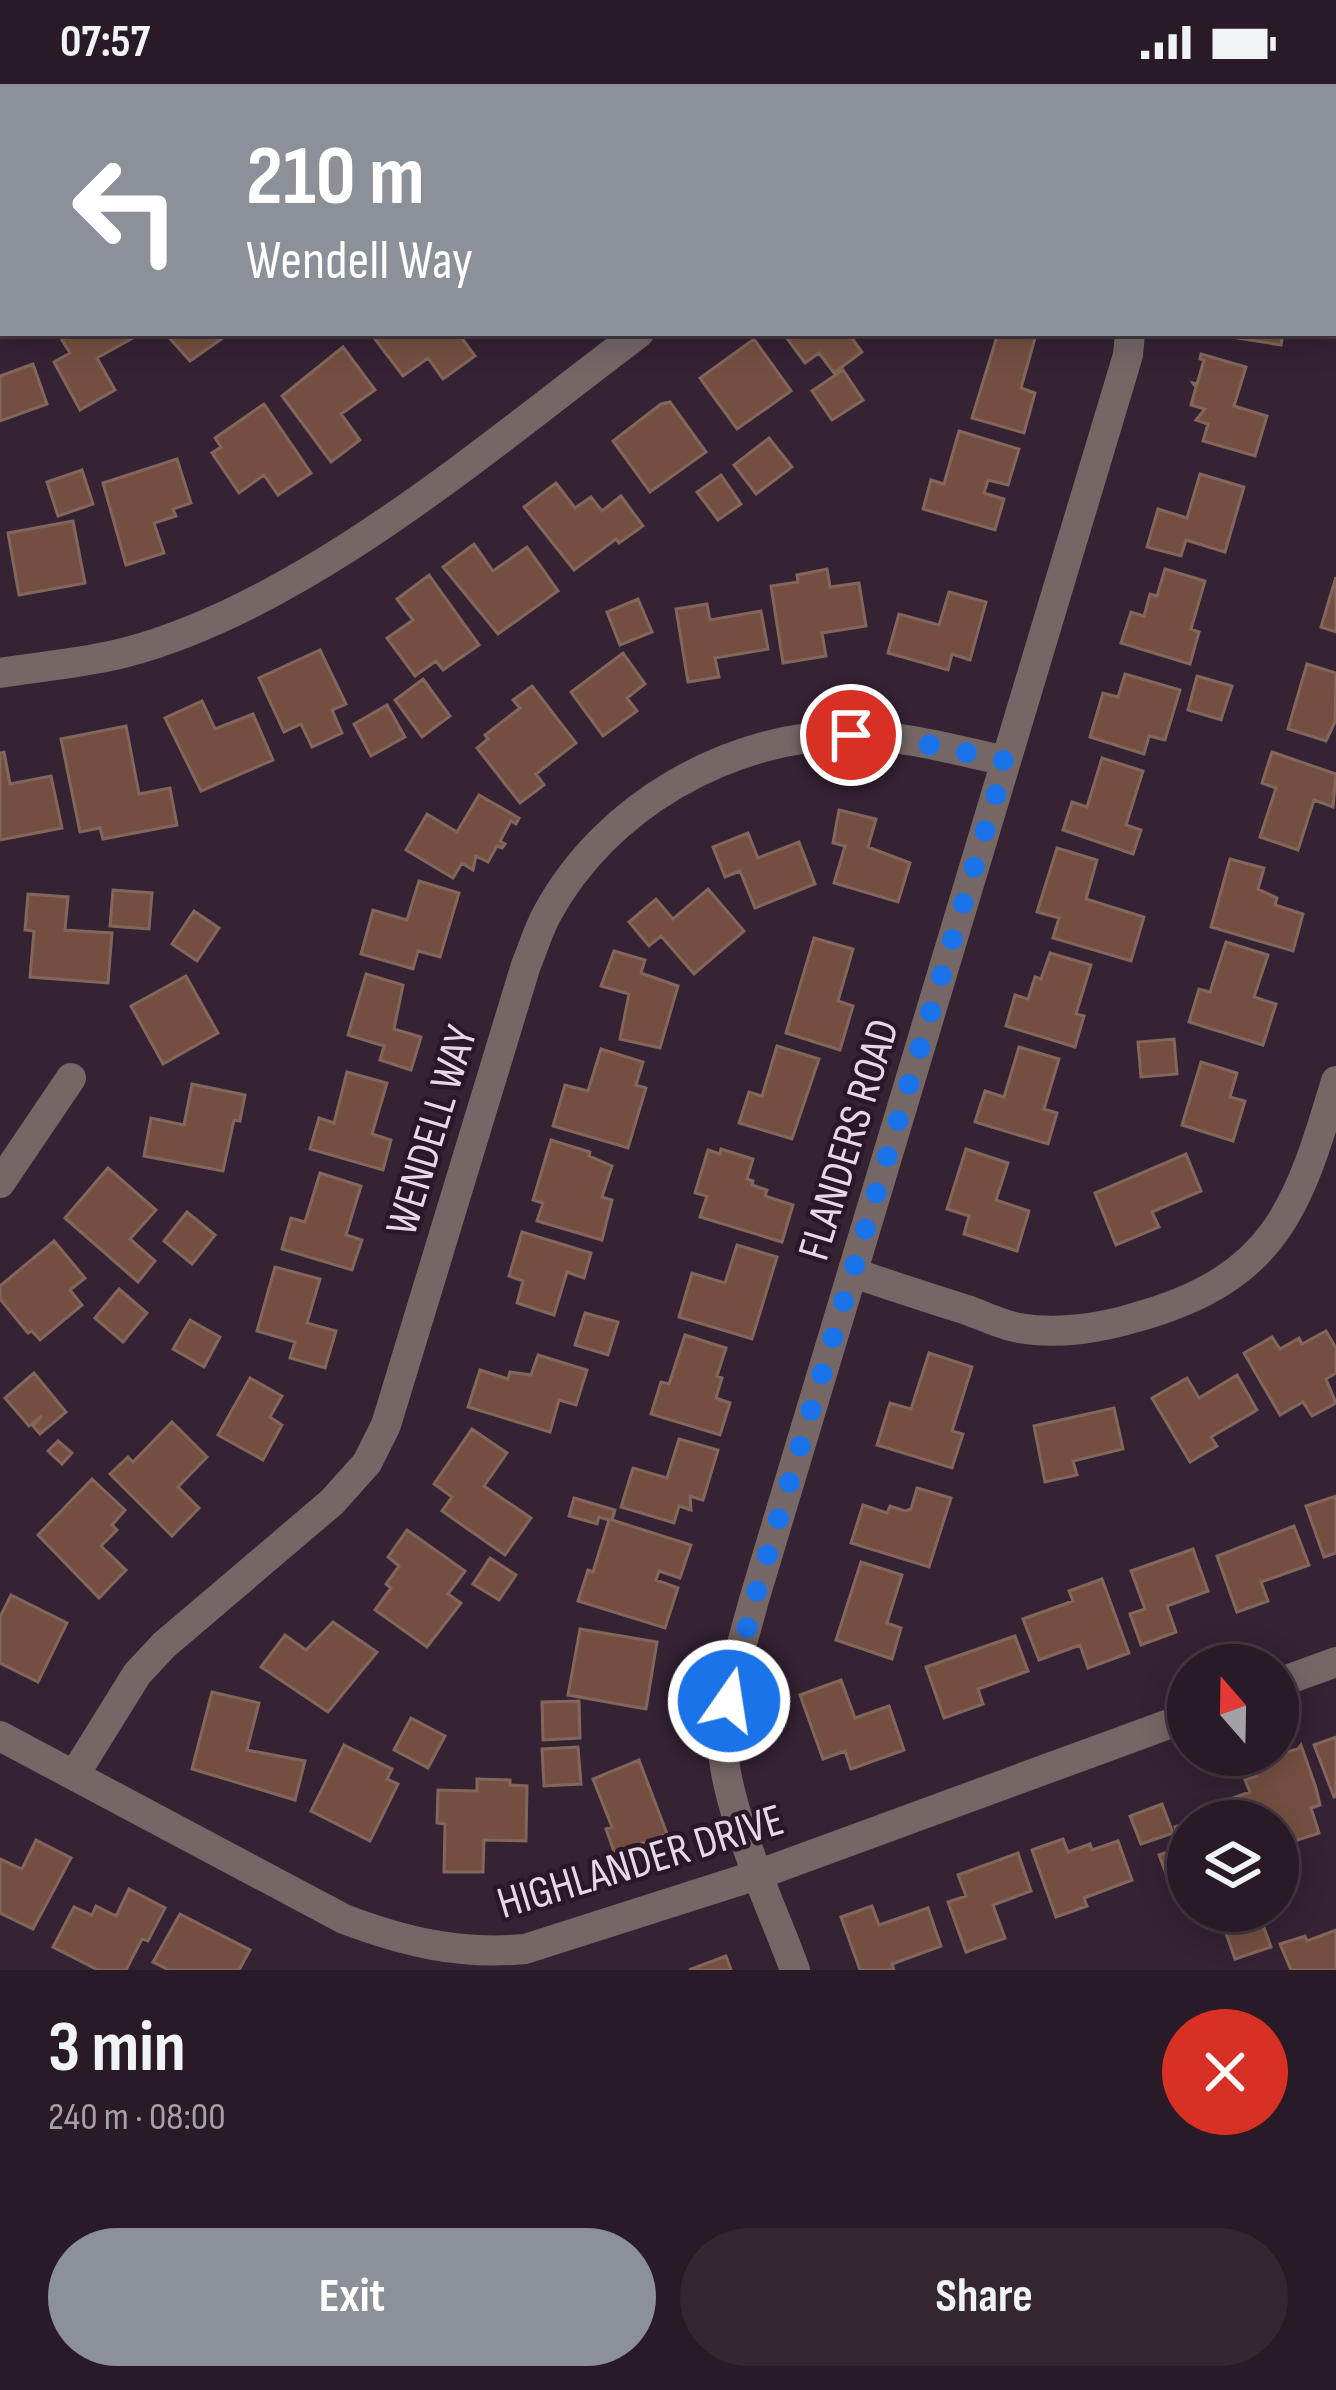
<!DOCTYPE html>
<html lang="en">
<head>
<meta charset="utf-8">
<style>
	:root { --surface:#281a26; --page:#342732; --text:#f1f3f6; --muted:#a5a1a7; --line:#443843; --accent:#8c9099 }
	body { margin:0; font-family:"Sofia Sans Condensed",sans-serif; background:var(--page); color:var(--text); height:100vh; display:flex; flex-direction:column; font-size:45px; white-space:nowrap }
	* { box-sizing:border-box; margin:0 }
	p { font-size:39px; color:var(--muted) }
	.icon { flex:none; width:66px; height:66px; fill:none; stroke:currentColor; stroke-width:2; stroke-linecap:round; stroke-linejoin:round }
	.map { position:relative; height:1886px; overflow:hidden }
	.panel { display:flex; flex-direction:column; background:var(--surface); flex:1 }
	.panel>* { flex:none }
	.hud { position:absolute; left:0px; top:0px; width:1338px; height:252px; box-shadow:0 6px 30px #0003,0 0 0 3px var(--line); background:#8c9099; color:#fff; overflow:hidden }
	.needle { width:78px; rotate:340deg }
	.tools { position:absolute; left:1167px; top:1560px; display:grid; gap:24px }
	.tools a { display:grid; place-items:center; width:132px; height:132px; border-radius:50%; background:var(--surface); box-shadow:0 6px 30px #0003,0 0 0 3px var(--line); font-size:60px }
	.pin { position:absolute; display:grid; place-items:center; width:102px; height:102px; color:#fff; margin:-51px; border:6px solid #fff; border-radius:50%; box-shadow:0 3px 12px #0007 }
	.me { position:absolute; width:132px; margin:-66px; rotate:13deg; stroke-linejoin:round; filter:drop-shadow(0 0 9px #0008) }
	.turn { display:flex; align-items:center; gap:42px; height:252px; padding:0 48px; font-size:54px }
	.turn .icon { width:156px; height:156px; stroke-width:2.5 }
	.turn b { display:block; font-size:84px; line-height:102px }
	.round { display:grid; place-items:center; flex:none; width:126px; height:126px; border-radius:63px; background:var(--page) }
	.overview { display:flex; align-items:center; justify-content:space-between; height:204px; padding:0 48px }
	h1 { font-size:72px; font-weight:700; line-height:90px }
	.button { display:flex; gap:24px; margin-top:auto; padding:24px 48px }
	.button a { flex:1; height:138px; border-radius:72px; background:var(--accent); color:#fff; font-size:48px; font-weight:700; line-height:138px; text-align:center }
	.button a+a { background:var(--page); color:var(--text) }
	.status { display:flex; justify-content:space-between; align-items:center; height:84px; padding:0 60px; background:var(--surface); direction:ltr }
	.status svg { height:33px; fill:currentColor }
	.map>svg:first-child { display:block }
</style>
</head>
<body>
<div class="status"><b>07:57</b><svg viewBox="0 0 49 12"><path d="M0 12V9h3v3zM5 12V6h3v6zM10 12V3h3v9zM15 12V0h3v12zM26 1h20v11H26zM47 4h2v5h-2z"/></svg></div>
<div class="map">
<svg width="1336" height="1886" viewBox="0 0 1336 1886">
	<rect width="100%" height="100%" fill="#352233"/>
	<!-- building -->
	<path fill="#744f41" stroke="#83665b" stroke-width="3" d="M5,0L25,3H3L0,101V3Z
		M55,0H154L156,3H57Z
		M697,0H774L776,3H695Z
		M70,249H130L133,254L97,274L115,306L80,326L54,278L70,269L62,256Z
		M165,249H230L190,277Z
		M384,249H458L475,272L443,295L428,274L403,292L375,255Z
		M783,249H856L851,253L862,268L834,289L819,269L805,279Z
		M998,249L1035,254L1021,304L1035,309L1024,349L972,334Z
		M1206,249H1283L1281,261Z
		M754,255L791,307L737,345L700,294Z
		M343,263L375,306L341,330L360,356L331,378L282,312Z
		M1201,270L1246,283L1234,322L1267,332L1255,372L1203,357L1208,340L1196,336L1205,325L1191,321L1196,303L1193,299L1197,300L1204,276L1200,275Z
		M33,280L47,320L0,337V292Z
		M843,286L863,316L832,336L812,307Z
		M670,318L706,368L650,408L613,357L661,320Z
		M264,320L311,389L278,411L264,391L239,409L212,369L221,363L215,354Z
		M959,347L1019,365L1008,401L988,396L984,409L1004,415L995,446L923,425L931,396L944,400Z
		M769,354L792,383L756,410L734,381Z
		M177,375L191,419L173,425L176,432L154,439L164,469L126,481L103,399Z
		M82,386L93,420L58,432L47,398Z
		M1200,390L1244,403L1225,468L1186,456L1181,472L1147,463L1158,425L1187,434Z
		M721,391L741,420L718,436L697,408Z
		M556,399L575,424L591,413L602,427L621,412L643,442L619,459L616,455L574,486L524,423Z
		M73,437L85,499L19,511L8,449Z
		M474,460L493,487L527,463L558,507L498,550L443,483Z
		M827,485L830,503L859,499L866,542L822,549L826,572L783,579L771,502L798,498L797,491Z
		M1165,485L1205,497L1191,545L1199,548L1190,580L1121,559L1131,528L1144,532L1150,510L1157,512Z
		M429,491L479,561L443,586L436,577L415,592L387,554L413,536L397,515Z
		M1336,493V548L1321,543Z
		M949,508L986,518L970,576L952,570L948,586L888,569L899,530L939,541Z
		M638,515L652,548L620,561L607,528Z
		M707,520L710,536L761,527L768,565L715,574L719,593L688,598L676,525Z
		M320,566L346,620L332,626L342,649L312,663L301,640L284,648L259,594Z
		M623,569L645,600L627,614L637,627L603,652L571,608Z
		M1307,580L1336,589L1335,638L1326,657L1288,645Z
		M1125,590L1180,606L1165,656L1149,652L1144,670L1090,653L1103,609L1118,613Z
		M1197,592L1232,602L1221,636L1188,626Z
		M423,595L450,632L422,653L395,616Z
		M532,602L576,659L536,690L544,701L520,719L477,664L488,655L485,651L520,624L513,616Z
		M202,617L215,645L253,630L273,676L201,707L165,634Z
		M387,621L405,653L371,672L354,640Z
		M126,642L139,710L170,704L177,741L103,755L100,744L80,748L61,655Z
		M4,668L10,700L51,692L62,744L0,756V669Z
		M1272,668L1336,690L1333,723L1314,716L1298,766L1260,753L1276,704L1262,699Z
		M1102,674L1143,687L1126,741L1141,746L1133,770L1063,746L1072,718L1087,723Z
		M479,711L519,734L516,740L511,737L500,757L505,760L502,764L497,762L488,778L476,772L473,786L462,779L453,794L406,766L427,730L457,748Z
		M839,726L876,735L868,763L910,779L898,818L834,799L845,762L833,759Z
		M748,749L758,774L799,758L815,800L755,824L740,787L725,793L713,763Z
		M1057,764L1097,776L1086,815L1144,833L1131,877L1053,854L1059,834L1037,828Z
		M1230,775L1264,784L1258,805L1277,814L1275,821L1303,830L1293,867L1211,843Z
		M419,797L459,809L440,873L418,867L413,885L361,870L373,826L407,836Z
		M708,805L744,847L694,890L661,852L649,862L629,838L656,815L673,835Z
		M113,806L152,809L149,845L110,842Z
		M28,810L68,813L65,846L112,849L108,899L30,893L34,847L25,846Z
		M194,827L219,844L197,877L172,860Z
		M814,854L853,865L838,917L853,922L840,966L786,949Z
		M1226,858L1268,871L1254,913L1276,920L1263,961L1189,938L1199,905L1210,908Z
		M614,867L645,876L641,889L678,902L660,964L620,955L629,910L601,902Z
		M1050,869L1091,881L1076,930L1084,932L1075,963L1006,942L1015,911L1028,915L1035,893L1041,895Z
		M366,890L403,901L394,945L421,953L411,986L380,976L384,962L348,951Z
		M186,892L218,949L163,980L131,922Z
		M1174,955L1177,990L1141,993L1138,958Z
		M777,962L819,975L792,1055L739,1039L749,1008L762,1012Z
		M1019,963L1059,975L1044,1025L1057,1029L1048,1060L975,1038L985,1007L1004,1013Z
		M601,965L643,978L636,1001L646,1004L628,1064L553,1042L565,1001L588,1007Z
		M1201,978L1237,989L1230,1013L1245,1017L1233,1057L1182,1041Z
		M347,988L387,999L372,1050L391,1056L383,1086L310,1065L319,1034L334,1039Z
		M192,1000L245,1011L240,1037L234,1036L223,1087L144,1072L151,1034L184,1041Z
		M551,1056L590,1068L589,1072L612,1082L602,1113L612,1116L602,1156L537,1137L543,1119L533,1116Z
		M721,1065L753,1075L747,1095L753,1097L752,1101L767,1106L765,1112L793,1121L782,1158L700,1133L707,1112L695,1109L708,1066L720,1070Z
		M966,1065L1008,1079L996,1116L1029,1127L1017,1167L964,1150L969,1132L947,1125Z
		M1186,1070L1201,1107L1152,1128L1159,1143L1116,1161L1095,1109Z
		M108,1084L156,1126L130,1155L155,1177L138,1198L65,1134Z
		M320,1089L361,1102L346,1151L362,1156L352,1186L282,1165L291,1134L305,1138Z
		M187,1128L215,1151L192,1180L164,1157Z
		M522,1148L591,1169L584,1194L567,1188L554,1231L517,1219L523,1197L509,1192Z
		M54,1157L85,1194L70,1206L82,1221L40,1256L32,1247L28,1249L0,1215V1202Z
		M737,1161L777,1173L752,1255L679,1233L692,1189L725,1199Z
		M275,1183L320,1195L307,1239L336,1247L325,1284L290,1274L295,1258L257,1247Z
		M119,1205L147,1229L123,1258L95,1234Z
		M585,1229L618,1238L608,1271L575,1261Z
		M190,1236L220,1253L204,1283L173,1265Z
		M1326,1247L1336,1264V1289L1326,1295L1336,1319L1312,1332L1303,1318L1280,1331L1244,1269L1272,1253L1280,1265L1299,1254L1302,1260Z
		M685,1251L726,1264L717,1292L722,1294L716,1314L730,1319L720,1351L651,1330L661,1298L669,1300Z
		M929,1269L972,1283L952,1347L963,1350L952,1384L877,1361L890,1319L911,1325Z
		M538,1271L587,1286L576,1321L559,1316L550,1348L468,1323L480,1286L508,1295L510,1288L531,1291Z
		M34,1289L66,1328L40,1350L33,1342L42,1332L29,1342L5,1314Z
		M1237,1291L1257,1326L1211,1353L1217,1362L1190,1378L1152,1314L1187,1294L1199,1314Z
		M250,1294L282,1312L270,1333L282,1341L263,1376L218,1351Z
		M1114,1324L1123,1365L1073,1377L1077,1391L1045,1398L1034,1342Z
		M172,1338L207,1373L178,1403L199,1424L172,1452L110,1390L128,1373L133,1378Z
		M472,1345L507,1369L484,1402L531,1434L505,1471L442,1427L452,1413L434,1400Z
		M679,1355L718,1366L703,1416L690,1412L691,1426L679,1422L674,1439L621,1423L633,1384L667,1394Z
		M58,1357L72,1369L62,1380L48,1367Z
		M92,1395L125,1426L112,1441L117,1446L101,1462L126,1486L99,1514L38,1451Z
		M917,1404L951,1414L929,1483L851,1459L863,1421L887,1429L890,1422L905,1427L911,1425Z
		M1336,1412V1469L1324,1473L1306,1422Z
		M574,1414L615,1426L612,1436L691,1461L680,1494L659,1487L656,1496L678,1504L665,1544L578,1517L588,1486L593,1488L609,1436L599,1433L597,1440L569,1432Z
		M1294,1442L1309,1481L1261,1498L1268,1517L1237,1528L1217,1472Z
		M407,1446L465,1487L448,1510L461,1519L427,1563L375,1526L391,1504L386,1500L399,1482L388,1473Z
		M1193,1465L1208,1507L1167,1522L1176,1548L1141,1561L1130,1530L1145,1525L1131,1487Z
		M490,1474L516,1491L499,1516L473,1500Z
		M861,1478L902,1491L887,1539L901,1544L892,1575L836,1556Z
		M1102,1495L1129,1569L1088,1584L1080,1561L1039,1576L1023,1535L1073,1517L1069,1507Z
		M11,1511L67,1539L38,1598L0,1579V1533Z
		M333,1538L377,1568L328,1628L261,1583L285,1551L306,1566Z
		M580,1545L657,1558L646,1625L568,1611Z
		M1015,1552L1028,1587L978,1605L983,1620L944,1634L926,1583Z
		M841,1596L855,1634L889,1622L904,1666L851,1685L845,1667L823,1675L800,1611Z
		M212,1608L259,1619L247,1666L305,1677L295,1716L192,1685Z
		M579,1617L580,1654L543,1656L542,1618Z
		M411,1634L445,1652L428,1684L394,1666Z
		M1336,1653V1712L1334,1713L1314,1661Z
		M344,1661L392,1685L387,1695L398,1700L370,1757L311,1727Z
		M1301,1661L1316,1704L1320,1721L1311,1724L1319,1749L1289,1759L1286,1753L1278,1756V1737H1241L1233,1714L1250,1708L1245,1696L1256,1692L1253,1684L1271,1677L1269,1672L1298,1665Z
		M578,1663L581,1700L544,1702L542,1665Z
		M639,1676L667,1750L615,1770L606,1745L612,1743L593,1695Z
		M477,1695L510,1696V1701L527,1702L526,1757L484,1756L483,1788H444L445,1740L437,1739L438,1706L477,1707Z
		M1162,1720L1173,1749L1141,1760L1130,1732Z
		M1188,1738V1812L1181,1814L1177,1801L1171,1803L1159,1771L1182,1763L1175,1743Z
		M1063,1755L1068,1768L1090,1760L1092,1766L1118,1757L1132,1796L1084,1814L1087,1822L1056,1833L1032,1766Z
		M36,1756L71,1774L33,1845L0,1829V1775L22,1785Z
		M1018,1769L1031,1807L993,1821L1005,1854L966,1868L948,1818L966,1812L958,1791Z
		M129,1805L165,1824L148,1857L142,1855L126,1886H98L53,1863L74,1823L92,1831L96,1822L116,1832Z
		M872,1822L879,1841L928,1824L941,1862L892,1880L894,1886H860L841,1833Z
		M1258,1827L1271,1863L1235,1875L1222,1838Z
		M180,1830L250,1866L239,1886H169L153,1878Z
		M1336,1846V1886H1291L1280,1860L1305,1852L1307,1857Z
		M726,1872L731,1886H689Z"/>
	<g fill="none" stroke-linecap="round" stroke-linejoin="round">
		<!-- minor -->
		<path stroke="#766767" stroke-width="30" d="M297,3L301,0
			M1080,3L1089,0
			M0,191L3,190
			M0,589C42,582 86,579 127,568C307,520 491,360 639,249
			M0,1099L71,994
			M854,1189C892,1202 929,1214 967,1226C984,1232 1002,1241 1019,1244C1057,1251 1101,1244 1137,1233C1276,1194 1298,1124 1336,997
			M1278,1599L1336,1578
			M0,1652L344,1835C405,1858 459,1871 525,1865L760,1790L1188,1633
			M75,1690L137,1590L164,1561L332,1418L367,1379L386,1341L526,881C533,865 538,846 547,830C605,722 730,651 851,651C904,651 955,666 1006,677
			M795,1886C772,1822 717,1710 723,1644C728,1602 743,1558 754,1516L1128,271L1130,249"/>
	</g>
	<g fill="none" stroke-linecap="round" stroke-linejoin="round">
		<!-- route -->
		<path stroke="#1a73e8" stroke-width="21" stroke-dasharray="0 37.8" d="M729,1617L754,1516L1006,677L892,653L851,651"/>
	</g>
	<g text-anchor="middle" stroke-width="9" stroke-linejoin="round" paint-order="stroke">
		<!-- street labels -->
		<g font-size="45" fill="#e6d9e5" stroke="#2a1829">
			<text transform="translate(430 1046) rotate(-73)" y="16">WENDELL WAY</text>
			<text transform="translate(847 1055) rotate(-73)" y="16">FLANDERS ROAD</text>
			<text transform="translate(640 1776) rotate(-17)" y="16">HIGHLANDER DRIVE</text>
		</g>
	</g>
</svg>
<div class="tools">
<a><svg class="needle" viewBox="-14 -14 28 28"><path d="M0-13l5 13h-10z" fill="#e53935"/><path d="M0 13l5-13h-10z" fill="#a5a1a7"/></svg></a>
<a><svg class="icon" aria-label="layers" viewBox="0 0 24 24"><path d="M12 4l9 5-9 5-9-5zM3 14l9 5 9-5"/></svg></a>
</div>
<div class="pin" style="left:851px;top:651px;background:#d93025"><svg class="icon" aria-label="arrive" viewBox="0 0 24 24"><path d="M6 21V4h12l-3 4 3 4H6"/></svg></div>
<svg class="me" style="left:729px;top:1617px" viewBox="-20 -20 40 40"><circle r="17" fill="#1a73e8" stroke="#fff" stroke-width="3"/><path d="M0-11L8 9 0 5-8 9z" fill="#fff"/></svg>
<div class="hud">
<div class="turn"><svg class="icon" aria-label="left" viewBox="0 0 24 24"><path d="M17 20v-9H6M10 6l-5 5 5 5"/></svg><div><b>210 m</b>Wendell Way</div></div>
</div>
</div>
<section class="panel">
<div class="overview"><div><h1>3 min</h1><p>240 m · 08:00</p></div><a class="round" style="background:#d93025;color:#fff"><svg class="icon" aria-label="close" viewBox="0 0 24 24"><path d="M6 6l12 12M18 6L6 18"/></svg></a></div>
<div class="button"><a>Exit</a><a>Share</a></div>
</section>
</body>
</html>
